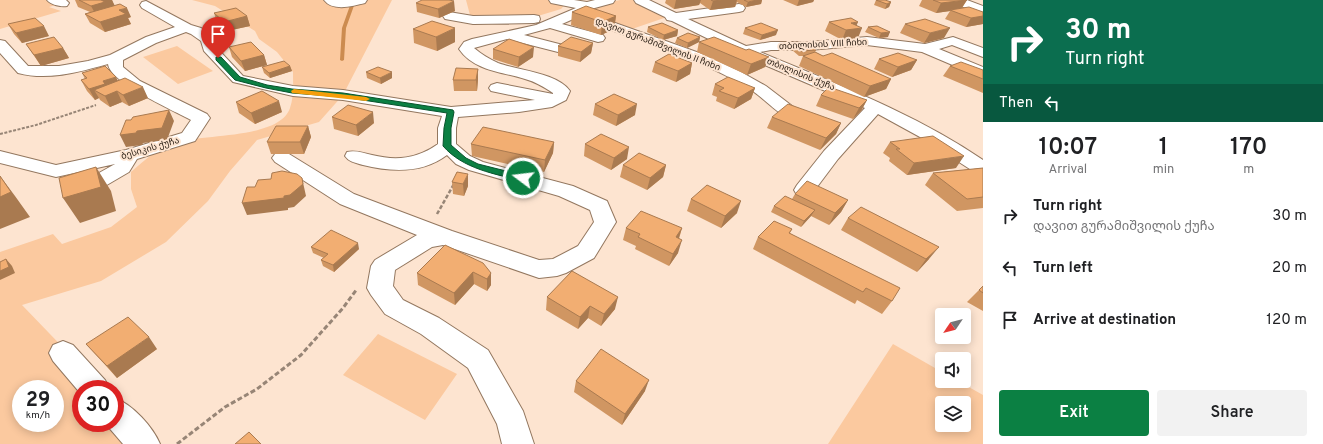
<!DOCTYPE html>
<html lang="en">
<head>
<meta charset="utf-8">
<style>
	:root { --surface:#fff; --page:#f2f2f2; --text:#202124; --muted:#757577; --accent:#0b8043 }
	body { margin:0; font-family:Overpass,"Noto Sans Georgian",sans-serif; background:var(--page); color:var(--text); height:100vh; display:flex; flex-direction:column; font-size:15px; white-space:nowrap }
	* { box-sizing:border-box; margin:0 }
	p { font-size:13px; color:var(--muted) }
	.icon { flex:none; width:22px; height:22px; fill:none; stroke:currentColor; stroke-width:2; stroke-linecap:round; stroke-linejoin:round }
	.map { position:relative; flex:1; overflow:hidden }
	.details { display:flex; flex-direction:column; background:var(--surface); width:340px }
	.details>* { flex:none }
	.hud { background:#0b6e4f; color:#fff; overflow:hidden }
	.needle { width:26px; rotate:235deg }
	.controls { position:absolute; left:935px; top:308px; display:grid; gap:8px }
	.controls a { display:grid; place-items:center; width:36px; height:36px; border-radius:4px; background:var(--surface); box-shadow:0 2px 10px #0003; font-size:20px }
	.speed { position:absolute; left:12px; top:380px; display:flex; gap:8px; font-size:20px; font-weight:700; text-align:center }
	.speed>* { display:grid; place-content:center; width:52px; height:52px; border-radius:50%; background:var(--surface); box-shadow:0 2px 10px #0003; line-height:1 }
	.speed small { font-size:10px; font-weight:400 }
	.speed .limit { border:6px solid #d22; background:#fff; color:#111 }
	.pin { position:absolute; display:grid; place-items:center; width:34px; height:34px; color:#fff; margin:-41px -17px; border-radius:50% 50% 50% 0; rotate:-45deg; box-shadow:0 0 4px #0007 }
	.pin .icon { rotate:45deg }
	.me { position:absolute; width:44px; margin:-22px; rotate:285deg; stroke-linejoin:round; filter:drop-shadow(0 0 3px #0008) }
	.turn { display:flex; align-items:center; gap:14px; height:84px; padding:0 16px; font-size:18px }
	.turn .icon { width:52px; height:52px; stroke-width:2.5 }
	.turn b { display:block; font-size:28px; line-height:34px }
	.then { display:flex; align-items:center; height:38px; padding:0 16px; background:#0003; gap:8px; font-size:15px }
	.eta { display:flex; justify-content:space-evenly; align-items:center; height:68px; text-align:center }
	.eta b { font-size:24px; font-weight:600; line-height:28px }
	.primary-button { display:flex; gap:8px; margin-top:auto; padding:8px 16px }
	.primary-button a { flex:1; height:46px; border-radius:4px; background:var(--accent); color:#fff; font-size:16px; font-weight:600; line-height:46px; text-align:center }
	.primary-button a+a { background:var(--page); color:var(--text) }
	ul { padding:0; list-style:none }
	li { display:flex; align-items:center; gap:12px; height:52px; padding:0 16px }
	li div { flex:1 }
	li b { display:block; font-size:15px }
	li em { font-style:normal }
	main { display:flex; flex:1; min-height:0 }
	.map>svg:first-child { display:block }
</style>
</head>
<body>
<main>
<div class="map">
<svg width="983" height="444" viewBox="0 0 983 444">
	<rect width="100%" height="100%" fill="#fde4d0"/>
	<!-- green -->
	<path fill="#fbc99f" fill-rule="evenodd" d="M0,0H53L63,3L49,7L61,11L0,29Z
		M192,0H392L343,95L319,122L257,140L230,171L208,201L166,242L101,281L22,305L103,389H81V423H115L156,444H0V252L53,234L62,244L111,227L137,207L131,189V172C146,159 157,148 177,142C203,134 280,139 290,108C294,97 293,83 293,72L277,52L259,39L255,31L215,6ZM21,389H55V423H21Z
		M466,0H569L561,9L528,19L498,22L470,15Z
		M620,0H633L667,17L632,29L585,12L590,7Z
		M177,46L213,71L178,84L143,57Z
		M378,334L457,374L425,420L343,375Z
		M893,344L942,372V381H958L983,395V444H828ZM942,403H964V425H942Z"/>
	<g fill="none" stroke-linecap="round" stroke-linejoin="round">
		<!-- stream -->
		<path fill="#cc8b4f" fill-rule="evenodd" d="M352,0H356L346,28L344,60L342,61L340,60L342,28Z"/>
		<!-- minor casing -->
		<g stroke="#93775f" stroke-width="2">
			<path id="minor" d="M47,0H66L69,3L67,6C61,7 51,5 47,0Z
				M324,0H367L365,3C353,6 333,12 324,0Z
				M549,0H574L587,2L595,0H615L613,3L591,9L580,16L562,24L603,35L605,38L603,41L598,42L550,28L524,35L563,45L565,48L563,51L558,52L507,39L474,48C481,54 489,59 498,63C517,70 558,73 570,91L566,100L552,107L519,112L458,117L456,128V144L470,156L483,162L573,186L607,201L616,222L594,258L566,273L557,276L539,278L443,245L432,247L395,270L393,286L403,300L439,318L488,350L523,411L534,444H502L497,424L468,368L421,334L385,314L371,295L367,288L371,266L375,260L417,235L340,204L275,162L272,158L275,154L282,152L289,154L354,194L452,231L539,260L553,259L578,246L594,222L590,210L559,196L469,170L456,164L447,155C422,174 391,172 363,165C356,163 349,162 345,156L347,152C356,150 363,153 372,155C396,161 417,159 438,144V128L442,116L343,100L293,96L233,82L204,51L201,41L191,34L186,32L156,43L123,60V67L140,81L207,114L210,118L195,141L137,159L129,172L88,196C79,198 72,197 67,188L70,184L77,182L81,183L115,164L56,177L0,163V151L56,165L126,150L182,133L191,120C175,111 110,83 108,64C79,72 48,81 18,73L0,53V40L5,41L28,66H59L88,61L110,55L146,37L175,27L142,8L140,5L142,2L146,1L191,25L201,28L213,37L216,47L243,76L293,86L343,90L451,107L535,100L491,91L489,88L491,85L497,83L553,94V93C544,87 536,82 525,79C503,72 474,71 459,49L464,42L472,39L536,25L576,8L551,3Z
				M634,0H649L676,13L739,4L743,5L745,8L743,11L739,12L688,19L746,46L771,42H809L867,37L925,44L953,37L983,48V57L952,45L939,49L983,67V78L922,52L867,45L809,50H771L760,52C836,84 914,113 983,160V175L976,173L920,137L878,114L838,159L811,195L804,196L797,195L794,190L797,185L824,151L865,108L739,54L672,21L667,20L665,17L636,3Z
				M950,0H967L983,6V14L952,3Z
				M449,12L473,16L534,15L539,16L540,19L539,22L534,23L473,24L445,19L443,16L445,13Z
				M587,13L705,55L741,72L766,86L796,109L816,117L819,121L816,125C793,131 771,104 754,92C702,58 640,41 583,20L581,17L583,14Z
				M63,341L73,345L105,380L110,389H81V394L53,361L49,353L53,345Z
				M115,398C133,405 153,427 160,444H123L105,423H115Z"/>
		</g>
		<!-- path-far2 -->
		<path stroke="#978576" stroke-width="2" stroke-dasharray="3 1.5" stroke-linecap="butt" d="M0,134L36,125L96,105"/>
		<!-- path-far1 -->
		<path stroke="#978576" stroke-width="2.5" stroke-dasharray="4 2" stroke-linecap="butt" d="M437,214L454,184"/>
		<!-- path -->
		<path stroke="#978576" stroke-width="3" stroke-dasharray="5 2.5" stroke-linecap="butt" d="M177,444L225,407L257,389L301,355L343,308L357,289"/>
		<!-- minor -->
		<use href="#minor" fill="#fff" fill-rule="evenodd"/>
	</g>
	<!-- wall -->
	<path fill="#d09662" d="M75,0H112L114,6L131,17L128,18L131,24L105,32L90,23L85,14L90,12L78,7Z
		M666,0H762L761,4L746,7L737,2L735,7L710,10L700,3L699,5L674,9L665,3Z
		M783,0H814L813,2L797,6Z
		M876,0L891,2L889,7L885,9L874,5Z
		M922,0H967L962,8L983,12V24L966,27L945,19L950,11L936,13L919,6Z
		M416,3L455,11L439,18L417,12Z
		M572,12L616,16L614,29L601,35L571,25Z
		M214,13L247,16L250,26L227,31L217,22Z
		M829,22L856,25L858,38L842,40L825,31Z
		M8,24L49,36L22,43L14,34Z
		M905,24L944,38L924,43L900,33Z
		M877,26L888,37L879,38L865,32L868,27Z
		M648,27L678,30L677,36L663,40L647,32Z
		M745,28L776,35L760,40L743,34Z
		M413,29L455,42L437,51L414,43Z
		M700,37L699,42L687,48L675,43L677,38Z
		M699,42L746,50L769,57L765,67L747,75L697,52Z
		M593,43L591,53L580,62L558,56V46Z
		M26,44L63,48L69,58L41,66Z
		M794,45L816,50L815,52L823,56L891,79L886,89L864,97L799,66L803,56H799L792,50Z
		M229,47L264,55L267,65L245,71L232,57Z
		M493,49L533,57L518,67L493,59Z
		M879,59L917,60L911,70L892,77L874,69Z
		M655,62L692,63L690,74L676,82L652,72Z
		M290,66L292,71L270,78L264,73L262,67Z
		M950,66L983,70V93L943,76Z
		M478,69V79L477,91H454L453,80Z
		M366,72L392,78L381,84L367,78Z
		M82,73L118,81L148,98L129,106L122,102L110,107L100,100L99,98L95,100L87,91L81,80L85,79Z
		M715,84L755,88L751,99L734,109L716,101L717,97L712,95Z
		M821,95L867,100L861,111L853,119L816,106Z
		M236,102L282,112L255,124L239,113Z
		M595,104L635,115L616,126L593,115Z
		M332,117L374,123L358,136L334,129Z
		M772,117L841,123L836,134L820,150L767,128Z
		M308,126L311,137L304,154H271L267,142Z
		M554,142L553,153L544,172L472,156L471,144Z
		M890,142L956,168L907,175L889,161L890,158L883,153Z
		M585,144L627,159L611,170L584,156Z
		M623,165H666L663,177L647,190L620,177Z
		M983,168V208L957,211L925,185L933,173Z
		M457,172L468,186L464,196L453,194L452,182Z
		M795,194L848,200L841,212L829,225L811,216L801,227L771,212L774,206L792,199Z
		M691,199L737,213L721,228L687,211Z
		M848,218L929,259L917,272L841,230Z
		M626,228H682L679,239L678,253L669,266L635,249L636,246L623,240Z
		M792,229L790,233L892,301L882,314L857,300L855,304L753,249L758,237Z
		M445,245L491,273V285L487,291L474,284L455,305L418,285L417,273Z
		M311,247L359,249L334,272L323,266L321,260L324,258L313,253Z
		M983,286V311L967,302Z
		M547,297L615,309L601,326L588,318L578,329L546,310Z
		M86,344L157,349L117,378Z
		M576,381L645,391L622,425L574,392Z"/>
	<!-- shaded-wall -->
	<path fill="#a97a50" d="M100,0H112L115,6L96,15L91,6Z
		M676,0H701L699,5L674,9Z
		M722,0H737L735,7L710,10L713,1Z
		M757,0H762L761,4L746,7L748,2Z
		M799,0H814L813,2L797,6Z
		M967,0L961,9L950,10V11L936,13L941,3Z
		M454,1L455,11L439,18L438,9Z
		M891,2L889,7L885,9L887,4Z
		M127,8L131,17L128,18L131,24L105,32L100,22L119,10Z
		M247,16L250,26L227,31L224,22Z
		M616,16L614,29L601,35L602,22Z
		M983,16V24L966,27L971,18Z
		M858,22L855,29L862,28L858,38L842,40L846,30L851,23Z
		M44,26L49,36L22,43L16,33Z
		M455,28V42L437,51L436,37Z
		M950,28L944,38L924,43L930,33Z
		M678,30L677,36L663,40L664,35Z
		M778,30L776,35L760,40L762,35Z
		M890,32L888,37L879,38L881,33Z
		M700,37L699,42L687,48L688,43Z
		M593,43L591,53L580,62L581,52Z
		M534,47L533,57L518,67L519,57Z
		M63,48L69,58L41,66L34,55Z
		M264,55L267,65L245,71L241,61Z
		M769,57L765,67L747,75L751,64Z
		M917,60L911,70L892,77L898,67Z
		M692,63L690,74L676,82L678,71Z
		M290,66L292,71L270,78L269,73Z
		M478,69V79L477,91L476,80Z
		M392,72V78L381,84L380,78Z
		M116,77L121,87L117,91L122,102L110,107L105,96L94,90L99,98L95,100L89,89L103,81Z
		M891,79L886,89L864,97L870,86Z
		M143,87L148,98L129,106L123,95Z
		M755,88L751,99L734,109L738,98Z
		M867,100L861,111L853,119L859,108Z
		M279,101L282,112L255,124L251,113Z
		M637,104L635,115L616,126L618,115Z
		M169,110L174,121L167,140L143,143L142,145L126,147L120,135L137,131Z
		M373,112L374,123L358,136L356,125Z
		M841,123L836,134L820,150L826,138Z
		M308,126L311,137L304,154L300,142Z
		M554,142L553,153L544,172L545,160Z
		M629,147L627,159L611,170L614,158Z
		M964,156L956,168L907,175L914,163Z
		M666,165L663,177L647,190L650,178Z
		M96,167L111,191L116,211L80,223L63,198Z
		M468,174V186L464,196L463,184Z
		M0,176L15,196L30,217L0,229Z
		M302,178L306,196L294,207L288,208V210L247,215L242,203L284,196Z
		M848,200L841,212L829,225L835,213Z
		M741,201L737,213L721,228L725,216Z
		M815,210L811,216L801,227L804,221Z
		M682,228L678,240L676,237Z
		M682,240L678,253L669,266L673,254Z
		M358,243L359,249L334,272L333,265Z
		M939,247L929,259L917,272L926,259Z
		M6,259L12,266L15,273L0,280V271Z
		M473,272L474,284L455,305L454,293Z
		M491,273V285L487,291V279Z
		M618,297L615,309L601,326L604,314Z
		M590,306L588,318L578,329L580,317Z
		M149,337L157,349L117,378L107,366Z
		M649,380L645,391L622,425L625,414Z"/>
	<!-- building -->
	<path fill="#f2ae72" stroke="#a97a50" d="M79,0H101L105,2L91,6Z
		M422,0H449L454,1L438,9L416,3Z
		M711,0H722L713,1Z
		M744,0H757L748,2Z
		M876,0H885L891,2L887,4Z
		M933,0H967L941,3Z
		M120,4L127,8L119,10L126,14L100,22L85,14Z
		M586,6L616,16L602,22L572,12Z
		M969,7L983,12V16L971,18L950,10Z
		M236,8L247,16L224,22L214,13Z
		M35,18L44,26L16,33L8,24Z
		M851,18L858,22L851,23L862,28L846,30L829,22Z
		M925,19L950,28L930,33L905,24Z
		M432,21L455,28L436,37L413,29Z
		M662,23L678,30L664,35L648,27Z
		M761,23L778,30L762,35L745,28Z
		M877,26L890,32L881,33L868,27Z
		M688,33L700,37L688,43L677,38Z
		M54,37L63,48L34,55L26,44Z
		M571,37L593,43L581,52L558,46Z
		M714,37L746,50L749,49L769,57L751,64L699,42Z
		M509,39L534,47L519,57L493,49Z
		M251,42L264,55L241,61L229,47Z
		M794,45H810L816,50L801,51Z
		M815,52L823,56L832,53L891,79L870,86L803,56Z
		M898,53L917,60L898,67L879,59Z
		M669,54L692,63L678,71L655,62Z
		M284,61L290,66L269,73L262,67Z
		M961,62L983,70V79L950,66Z
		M105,66L116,77L103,81L105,84L89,89L81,80L87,78L82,73Z
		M378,67L392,72L380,78L366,72Z
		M456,68L478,69L476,80H453Z
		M728,77L755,88L738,98L719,91L724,88L715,84Z
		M125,78L143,87L123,95L117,91L105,96L94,90Z
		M829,87L867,100L859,108L821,95Z
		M262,91L279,101L251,113L236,102Z
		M614,94L637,104L618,115L595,104Z
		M788,104L841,123L826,138L772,117Z
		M348,105L373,112L356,125L332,117Z
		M169,110L162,128L137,131L136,133L120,135L126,120H131L133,117Z
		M276,126H308L300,142H267Z
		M483,127L554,142L545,160L471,144Z
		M601,134L629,147L614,158L585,144Z
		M933,136L964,156L914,163L896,149H900L890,142Z
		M639,153L666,165L650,178L623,165Z
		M96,167L101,187L63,198L59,178Z
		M983,168V197L967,199L933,173Z
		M282,171L297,174L302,178L303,184L290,195L284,196V198L242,203L247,187H255L258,180L271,179L272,173Z
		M457,172L468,174L463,184L452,182Z
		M0,176L11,192L0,197Z
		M807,181L848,200L835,213L795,194Z
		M707,185L741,201L725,216L691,199Z
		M785,196L815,210L804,221L774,206Z
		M861,207L939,247L926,259L848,218Z
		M641,211L682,228L676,237L682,240L673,254L638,237L640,234L626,228Z
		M774,221L792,229L789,233L900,288L892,301L866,288L863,292L758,237Z
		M331,230L358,243L333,265L321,260L328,254L311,247Z
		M445,245L483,263L491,273L487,279L473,272L454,293L417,273Z
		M6,259L9,267L0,271V262Z
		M572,271L618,297L604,314L590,306L580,317L547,297Z
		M983,286V293L979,290Z
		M128,317L149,337L107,366L86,344Z
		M601,349L649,380L625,414L576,381Z
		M249,432L261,444H235Z"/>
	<!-- route -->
	<path fill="#0b8043" stroke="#07532c" d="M216,57H221L240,77L267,85L292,89L343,93L453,110L454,112L451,128V145L466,158L478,164L526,176L527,178L523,181C495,174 463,169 443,146L444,128L447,113L343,97L292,93L266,88L235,80L216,60Z"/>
	<!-- slow -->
	<path fill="#f59e0b" d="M294,89L366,97L370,99L366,101L292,93L291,91Z"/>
	<g text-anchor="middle" stroke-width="4" stroke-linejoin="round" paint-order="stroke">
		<!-- far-street labels -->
		<g font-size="9" fill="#2c2117" stroke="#fde4d0">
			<text transform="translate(658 44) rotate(21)" y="3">დავით გურამიშვილის II ჩიხი</text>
			<text transform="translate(823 44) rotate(-3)" y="3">თბილისის VIII ჩიხი</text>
			<text transform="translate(801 74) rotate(22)" y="3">თბილისის ქუჩა</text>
			<text transform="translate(150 148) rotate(-16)" y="3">ბესიკის ქუჩა</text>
		</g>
	</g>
</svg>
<div class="controls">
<a><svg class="needle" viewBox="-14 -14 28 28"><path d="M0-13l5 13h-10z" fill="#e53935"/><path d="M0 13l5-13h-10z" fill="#757577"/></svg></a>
<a><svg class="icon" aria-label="sound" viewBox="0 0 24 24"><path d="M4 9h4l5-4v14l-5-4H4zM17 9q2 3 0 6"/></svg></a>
<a><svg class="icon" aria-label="layers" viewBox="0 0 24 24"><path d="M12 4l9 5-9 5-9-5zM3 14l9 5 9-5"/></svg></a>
</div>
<div class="speed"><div>29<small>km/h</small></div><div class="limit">30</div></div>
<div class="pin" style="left:218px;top:58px;background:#d93025"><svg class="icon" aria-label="arrive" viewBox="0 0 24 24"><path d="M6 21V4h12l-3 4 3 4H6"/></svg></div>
<svg class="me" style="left:523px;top:178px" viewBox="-20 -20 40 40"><circle r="17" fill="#0b8043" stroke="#fff" stroke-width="3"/><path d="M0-11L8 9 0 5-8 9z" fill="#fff"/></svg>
</div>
<section class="details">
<div class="hud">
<div class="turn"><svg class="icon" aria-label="right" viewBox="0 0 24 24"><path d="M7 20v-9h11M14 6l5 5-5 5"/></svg><div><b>30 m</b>Turn right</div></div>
<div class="then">Then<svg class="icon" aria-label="left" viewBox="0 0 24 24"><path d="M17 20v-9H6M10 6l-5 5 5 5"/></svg></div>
</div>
<div class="eta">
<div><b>10:07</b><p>Arrival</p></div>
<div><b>1</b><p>min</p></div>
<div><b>170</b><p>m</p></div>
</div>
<ul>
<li><svg class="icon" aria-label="right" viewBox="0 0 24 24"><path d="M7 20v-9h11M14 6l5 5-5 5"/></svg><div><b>Turn right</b><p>დავით გურამიშვილის ქუჩა</p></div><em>30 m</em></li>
<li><svg class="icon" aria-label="left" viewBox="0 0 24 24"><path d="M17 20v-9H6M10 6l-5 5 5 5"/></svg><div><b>Turn left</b></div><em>20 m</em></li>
<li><svg class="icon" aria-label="arrive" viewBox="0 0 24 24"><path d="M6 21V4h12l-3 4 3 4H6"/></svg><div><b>Arrive at destination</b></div><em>120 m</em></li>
</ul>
<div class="primary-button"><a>Exit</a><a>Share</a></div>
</section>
</main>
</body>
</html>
